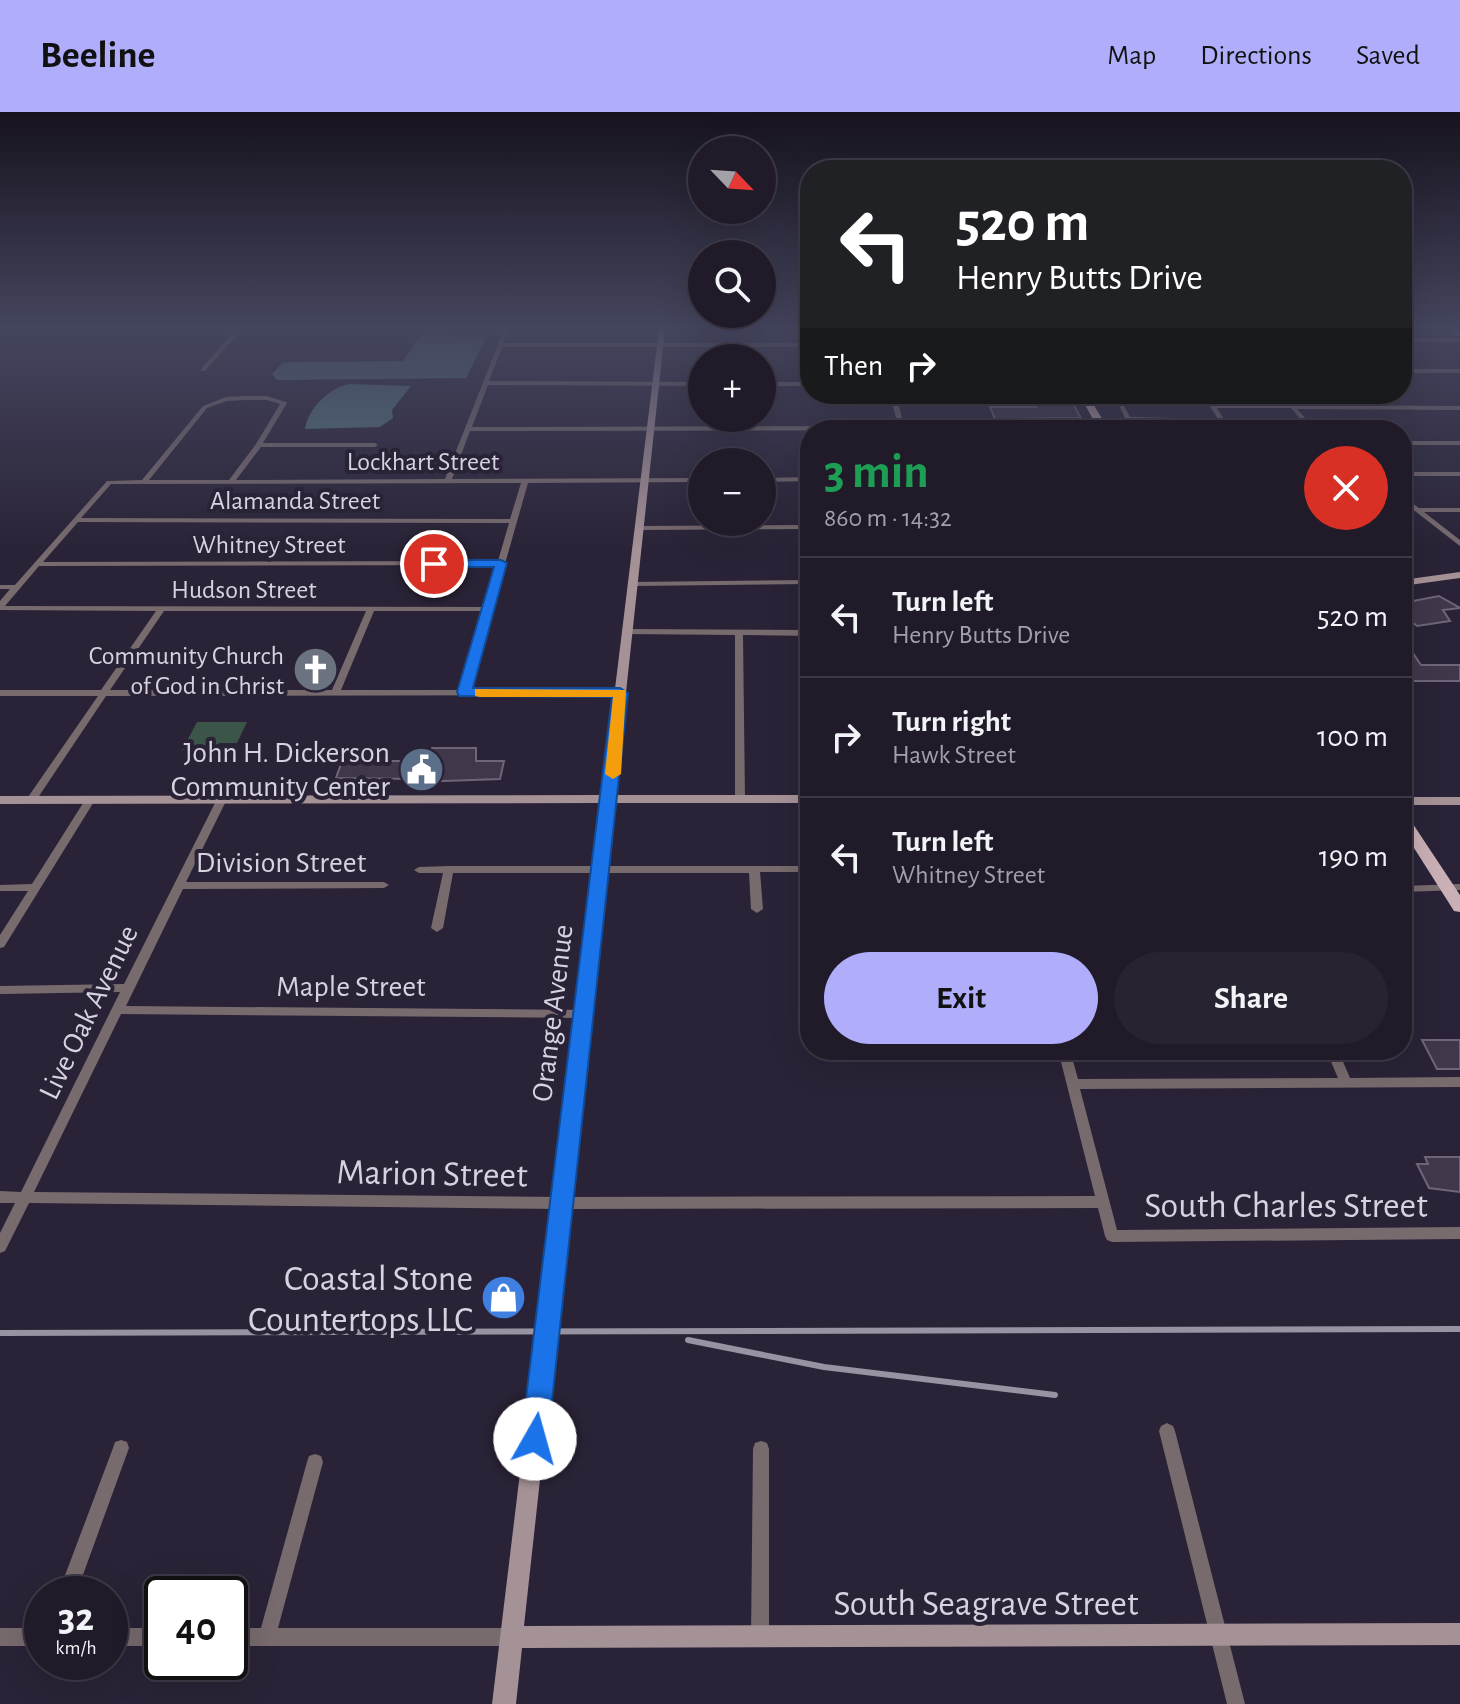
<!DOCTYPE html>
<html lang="en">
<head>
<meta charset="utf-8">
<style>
	body { margin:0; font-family:"Alegreya Sans",sans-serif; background:#282331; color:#f1f3f6; height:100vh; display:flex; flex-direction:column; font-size:30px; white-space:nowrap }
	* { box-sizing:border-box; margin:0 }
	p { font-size:26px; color:#a2a1a8 }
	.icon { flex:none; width:44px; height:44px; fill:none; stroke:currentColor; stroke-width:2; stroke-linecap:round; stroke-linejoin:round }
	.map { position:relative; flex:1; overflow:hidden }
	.panel { position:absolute; left:800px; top:308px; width:612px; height:640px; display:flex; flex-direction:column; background:#201a29; border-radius:32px; box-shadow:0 8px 32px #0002,0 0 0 2px #3d3846 }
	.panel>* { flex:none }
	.hud { position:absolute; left:800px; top:48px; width:612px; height:244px; border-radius:32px; box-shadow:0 8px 32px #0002,0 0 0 2px #3d3846; background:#202124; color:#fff; overflow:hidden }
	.needle { width:52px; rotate:115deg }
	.controls { position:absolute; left:688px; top:24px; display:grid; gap:16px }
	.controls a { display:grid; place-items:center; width:88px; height:88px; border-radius:50%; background:#201a29; box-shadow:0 8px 32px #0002,0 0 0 2px #3d3846; font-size:40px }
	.speed { position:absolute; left:24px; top:1464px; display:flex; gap:16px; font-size:40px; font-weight:700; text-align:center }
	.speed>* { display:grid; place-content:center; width:104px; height:104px; border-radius:50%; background:#201a29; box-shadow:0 8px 32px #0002,0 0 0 2px #3d3846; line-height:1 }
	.speed small { font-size:20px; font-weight:400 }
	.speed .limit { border:4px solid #111; border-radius:12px; background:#fff; color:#111 }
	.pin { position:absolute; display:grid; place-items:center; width:68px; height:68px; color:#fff; margin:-34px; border:4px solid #fff; border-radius:50%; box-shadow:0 2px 8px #0007 }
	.me { position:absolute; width:88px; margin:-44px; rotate:7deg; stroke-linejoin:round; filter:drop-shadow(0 0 6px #0008) }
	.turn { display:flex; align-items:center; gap:28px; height:168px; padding:0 24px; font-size:36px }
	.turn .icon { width:104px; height:104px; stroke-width:2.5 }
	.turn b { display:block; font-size:56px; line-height:68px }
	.then { display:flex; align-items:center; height:76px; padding:0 24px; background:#0003; gap:16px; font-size:30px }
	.round { display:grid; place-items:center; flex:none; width:84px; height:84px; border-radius:42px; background:#282331 }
	.headline { display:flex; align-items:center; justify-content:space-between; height:136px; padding:0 24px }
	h1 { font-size:48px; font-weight:600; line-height:60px; color:#1e9e55 }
	.action { display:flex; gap:16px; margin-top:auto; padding:16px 24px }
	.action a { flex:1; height:92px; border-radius:48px; background:#b0adfa; color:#111; font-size:32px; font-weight:600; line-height:92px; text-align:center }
	.action a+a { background:#282331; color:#f1f3f6 }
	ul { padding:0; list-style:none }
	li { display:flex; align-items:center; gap:24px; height:120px; padding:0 24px; border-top:2px solid #3d3846 }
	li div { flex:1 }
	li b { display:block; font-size:30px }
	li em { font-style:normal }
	header { display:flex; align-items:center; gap:48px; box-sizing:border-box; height:112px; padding:0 40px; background:#b0adfa; color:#111 }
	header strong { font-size:38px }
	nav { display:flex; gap:44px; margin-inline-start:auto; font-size:28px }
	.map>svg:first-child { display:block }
	.green { fill:#3c5549 }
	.water { fill:#54747e }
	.building { fill:#40374b; stroke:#6f657b; stroke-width:2 }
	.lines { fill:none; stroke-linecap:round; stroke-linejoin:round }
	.street { fill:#786b6e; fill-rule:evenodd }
	.secondary { fill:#a59297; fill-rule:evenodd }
	.primary { fill:#c9afb6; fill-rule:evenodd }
	.rail { stroke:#9893a2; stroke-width:6 }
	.route { fill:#1a73e8; stroke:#114b97; stroke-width:2 }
	.slow { fill:#f59e0b }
	.labels { text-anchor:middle; stroke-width:8; stroke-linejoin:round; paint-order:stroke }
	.far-street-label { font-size:26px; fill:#d6d2df; stroke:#2a2337 }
	.far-poi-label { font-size:26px; fill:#d6d2df; stroke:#2a2337; text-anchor:end }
	.poi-label { font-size:30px; fill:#d6d2df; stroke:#2a2337; text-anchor:end }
	.street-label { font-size:30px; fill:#d6d2df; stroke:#2a2337 }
	.near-street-label { font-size:36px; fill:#d6d2df; stroke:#2a2337 }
	.near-poi-label { font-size:36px; fill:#d6d2df; stroke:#2a2337; text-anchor:end }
</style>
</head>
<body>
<header>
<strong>Beeline</strong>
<nav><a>Map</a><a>Directions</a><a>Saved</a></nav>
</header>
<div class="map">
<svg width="1460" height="1592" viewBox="0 0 1460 1592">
	<rect width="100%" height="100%" fill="#2a2337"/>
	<path class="green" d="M197,610H247L237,631H219L215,637L182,638Z"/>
	<path class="water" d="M424,223L486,225L466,266L277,268L272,262L282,251L290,250L403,249L418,226Z
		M349,272L411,274L392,298L393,306L380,315L305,317C309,295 328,277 349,272Z"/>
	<path class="building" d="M1043,290H1072L1081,306L995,307L990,295H1036L1034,292Z
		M1439,484L1460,496L1443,498L1450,509L1417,514L1402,502V491Z
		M1402,525L1421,553H1460V569H1402Z
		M432,636H476V649H504L500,667L416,670L417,667L336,666L342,649H424Z
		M1422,928H1460V957H1437Z
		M1425,1045H1460V1080L1429,1076L1417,1052H1428Z"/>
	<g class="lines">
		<path class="street" d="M236,217H242L205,259H201V257Z
			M504,217H509L503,231H810V235H502L489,269L702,270V274L488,273L472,315L898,314L890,282H896L904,314H1103L1106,316L1103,318L470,319L452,367L702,366V370L528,371L469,578H620L624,581L623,583L106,584L35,690H27L26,688L98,584H0V578H101L156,499L0,498V489L10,477H0V473H15L107,369L142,368L203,294L226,285L245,284H267L286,290L287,291L263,331H375L378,333L375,335H261L236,368L445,367ZM245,288H267L280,292L256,332L229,368H149L207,296L227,289ZM521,371L510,407L81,406L111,372ZM78,410L509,411L498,449L43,450ZM497,453L485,495L5,494L39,454ZM164,499H366L332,578H110ZM374,499H483L460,578H341Z
			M1402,226H1460V230H1402Z
			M1402,257H1460V261H1402Z
			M762,270H810V274H762Z
			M1146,282H1152L1156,289L1150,293L1124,294L1130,305L1218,307L1202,282H1208L1214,292L1287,293L1278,282H1284L1294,293L1460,294V298L1297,297L1316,318H1310L1291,296H1217L1225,309L1222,311L1126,308L1118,291L1149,289Z
			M1402,329H1460V333H1402Z
			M1402,360H1460V364H1402Z
			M810,365V369L762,370V366Z
			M1402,384L1419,396H1460V400H1424L1460,428V434L1402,389Z
			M810,413V417L640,418L636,416L640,414Z
			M810,468V472L633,474L629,472L633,470Z
			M628,517L810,518V524L743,523L745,688L744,690L740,691L735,688V523L625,522L624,520Z
			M222,684L227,687L186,770H384L389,773L384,776L183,777L126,894L584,898L588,899L590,902L588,905L584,906L121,902L34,1080L562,1085L1095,1084L1058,938H1070L1078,967L1338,966L1326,938H1338L1350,966L1460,965V975L1080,977L1117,1118L1460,1115V1127L1112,1130L1107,1128L1105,1124L1098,1096L562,1097L29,1091L5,1139L0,1141V1121L15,1091H0V1079L21,1080L120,880L0,882V874L124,872L217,687Z
			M90,685L95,688L4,835L0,836V823L28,779H0V773L32,772L85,688Z
			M449,754H810V760H760L763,797L757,801L751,797L749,761H453L443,816L437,820L431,816L443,761H419L414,758L419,755Z
			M1460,772V778L1402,780V774Z
			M1167,1311L1173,1314L1175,1319L1245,1592H1227L1159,1319L1161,1314Z
			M121,1328L127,1330L129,1336L76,1482H58L113,1336L115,1330Z
			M761,1329L767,1331L769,1337V1525L766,1531L760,1534L754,1531L751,1525L753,1337L755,1331Z
			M315,1342L321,1344L323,1350L278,1516H512L518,1519L521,1525L518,1531L512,1534H230V1516H261L307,1350L309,1344Z
			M0,1516H42V1534H0Z
			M110,1516H162V1534H110Z"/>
		<path class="secondary" d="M659,217H665L615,683H810V691H614L524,1514L1460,1511V1533L522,1536L516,1592H492L601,691L0,692V684L602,683Z
			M1448,217H1455L1460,221V226Z
			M1460,460V466L1402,474V468Z
			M1402,685H1460V693H1402Z"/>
		<path class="primary" d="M1079,282H1087L1109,318H1099Z
			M1402,702L1407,703L1460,783V800L1454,799L1402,717Z"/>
		<path class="rail" d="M0,1221L1460,1217
			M688,1228L824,1255L1055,1283"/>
	</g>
	<linearGradient id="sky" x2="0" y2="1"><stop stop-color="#17131e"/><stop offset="0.49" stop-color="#44455e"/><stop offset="1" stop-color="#44455e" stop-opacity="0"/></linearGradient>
	<rect width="1460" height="439" fill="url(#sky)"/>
	<path class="route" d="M501,448L507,451L473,576H620L628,581L548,1327L544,1336L535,1340L525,1336L521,1327L612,585L459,584L457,580L494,455H434L428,452L434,448Z"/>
	<path class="slow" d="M475,577L626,578L621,662L613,667L605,662L613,585H480L475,584Z"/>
	<defs>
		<symbol id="church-disc" viewBox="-11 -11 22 22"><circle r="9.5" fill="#6b7280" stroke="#2a2337"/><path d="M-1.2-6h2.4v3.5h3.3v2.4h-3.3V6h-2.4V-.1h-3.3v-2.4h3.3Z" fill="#fff"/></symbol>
		<symbol id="civic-disc" viewBox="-11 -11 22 22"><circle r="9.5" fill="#5c6f8a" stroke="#2a2337"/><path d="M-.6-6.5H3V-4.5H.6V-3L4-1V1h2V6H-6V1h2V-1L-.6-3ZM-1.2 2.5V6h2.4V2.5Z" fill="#fff"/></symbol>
		<symbol id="shop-disc" viewBox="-11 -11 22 22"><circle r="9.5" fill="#3f7fe0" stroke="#2a2337"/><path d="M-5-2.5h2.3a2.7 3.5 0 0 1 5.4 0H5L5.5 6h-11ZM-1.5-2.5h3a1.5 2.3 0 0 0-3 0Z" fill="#fff"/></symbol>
	</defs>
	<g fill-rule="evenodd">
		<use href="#church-disc" x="290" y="532" width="51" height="51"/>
		<use href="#civic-disc" x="396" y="632" width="51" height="51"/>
		<use href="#shop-disc" x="478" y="1160" width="51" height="51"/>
	</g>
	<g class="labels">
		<g class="far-street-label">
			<text x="423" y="358">Lockhart Street</text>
			<text x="295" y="397">Alamanda Street</text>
			<text x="269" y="441">Whitney Street</text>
			<text x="244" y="486">Hudson Street</text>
		</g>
		<g class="far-poi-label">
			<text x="284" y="552">Community Church<tspan x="284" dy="30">of God in Christ</tspan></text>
		</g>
		<g class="poi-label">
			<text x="390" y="650">John H. Dickerson<tspan x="390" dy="34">Community Center</tspan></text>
		</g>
		<g class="street-label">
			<text x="281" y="760">Division Street</text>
			<text x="351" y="884">Maple Street</text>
			<text transform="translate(88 900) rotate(-64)" y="10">Live Oak Avenue</text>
			<text transform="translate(552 901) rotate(-83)" y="10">Orange Avenue</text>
		</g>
		<g class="near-street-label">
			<text transform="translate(432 1060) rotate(1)" y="13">Marion Street</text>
			<text x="1286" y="1105">South Charles Street</text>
			<text x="986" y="1503">South Seagrave Street</text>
		</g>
		<g class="near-poi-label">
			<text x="473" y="1178">Coastal Stone<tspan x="473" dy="41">Countertops LLC</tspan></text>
		</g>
	</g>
</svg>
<div class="controls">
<a><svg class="needle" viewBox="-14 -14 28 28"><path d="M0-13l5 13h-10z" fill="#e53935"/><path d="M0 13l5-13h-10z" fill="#a2a1a8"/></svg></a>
<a><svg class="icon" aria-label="search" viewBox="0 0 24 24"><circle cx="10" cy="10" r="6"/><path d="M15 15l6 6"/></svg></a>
<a>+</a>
<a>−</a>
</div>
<div class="speed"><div>32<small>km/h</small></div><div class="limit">40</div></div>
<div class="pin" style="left:434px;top:452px;background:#d93025"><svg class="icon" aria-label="arrive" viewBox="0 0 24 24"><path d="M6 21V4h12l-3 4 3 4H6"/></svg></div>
<svg class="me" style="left:535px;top:1327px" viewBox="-20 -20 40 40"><circle r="19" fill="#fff"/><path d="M0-13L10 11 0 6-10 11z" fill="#1a73e8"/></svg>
<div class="hud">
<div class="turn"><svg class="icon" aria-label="left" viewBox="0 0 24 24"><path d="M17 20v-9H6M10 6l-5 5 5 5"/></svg><div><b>520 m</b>Henry Butts Drive</div></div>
<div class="then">Then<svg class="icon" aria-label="right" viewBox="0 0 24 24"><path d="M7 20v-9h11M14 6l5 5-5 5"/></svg></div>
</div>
<section class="panel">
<div class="headline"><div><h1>3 min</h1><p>860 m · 14:32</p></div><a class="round" style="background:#d93025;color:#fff"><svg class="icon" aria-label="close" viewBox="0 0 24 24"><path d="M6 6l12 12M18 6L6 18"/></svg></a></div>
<ul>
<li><svg class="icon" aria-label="left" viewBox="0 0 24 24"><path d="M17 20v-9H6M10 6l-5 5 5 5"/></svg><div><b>Turn left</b><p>Henry Butts Drive</p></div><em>520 m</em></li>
<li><svg class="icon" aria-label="right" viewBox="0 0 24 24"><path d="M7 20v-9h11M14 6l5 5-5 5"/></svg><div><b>Turn right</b><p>Hawk Street</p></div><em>100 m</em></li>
<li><svg class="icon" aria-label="left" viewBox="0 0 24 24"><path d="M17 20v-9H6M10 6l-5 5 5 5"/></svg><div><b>Turn left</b><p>Whitney Street</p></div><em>190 m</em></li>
</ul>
<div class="action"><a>Exit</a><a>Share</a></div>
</section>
</div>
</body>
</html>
